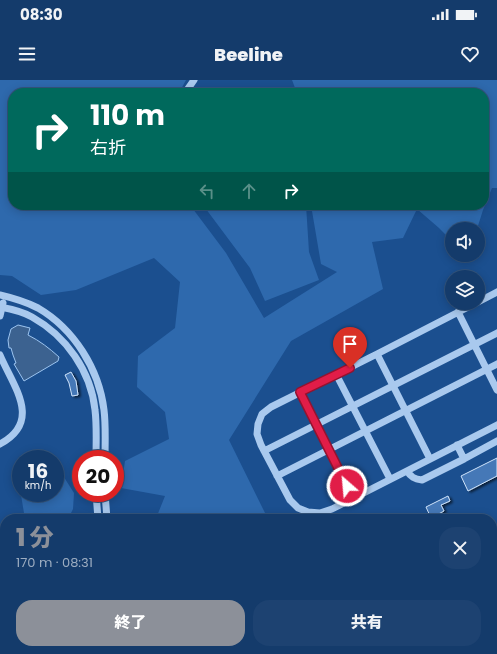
<!DOCTYPE html>
<html lang="ja">
<head>
<meta charset="utf-8">
<style>
	body { margin:0; font-family:Poppins,"Noto Sans JP",sans-serif; background:#1d4271; color:#f1f3f6; height:100vh; display:flex; flex-direction:column; font-size:15px; white-space:nowrap }
	* { box-sizing:border-box; margin:0 }
	p { font-size:13px; color:#9dadc1 }
	.icon { flex:none; width:22px; height:22px; fill:none; stroke:currentColor; stroke-width:2; stroke-linecap:round; stroke-linejoin:round }
	.map { position:relative; flex:1; overflow:hidden }
	.drawer { position:absolute; left:0px; top:434px; width:497px; height:140px; display:flex; flex-direction:column; background:#143b6b; border-radius:16px 16px 0 0; box-shadow:0 2px 10px #0003,0 0 0 1px #33557e }
	.drawer>* { flex:none }
	.top-card { position:absolute; left:8px; top:8px; width:481px; height:122px; border-radius:16px; box-shadow:0 2px 10px #0003,0 0 0 1px #33557e; background:#00695c; color:#fff; overflow:hidden }
	.controls { position:absolute; left:445px; top:142px; display:grid; gap:8px }
	.controls a { display:grid; place-items:center; width:40px; height:40px; border-radius:50%; background:#143b6b; box-shadow:0 2px 10px #0003,0 0 0 1px #33557e; font-size:20px }
	.speed { position:absolute; left:12px; top:370px; display:flex; gap:8px; font-size:20px; font-weight:700; text-align:center }
	.speed>* { display:grid; place-content:center; width:52px; height:52px; border-radius:50%; background:#143b6b; box-shadow:0 2px 10px #0003,0 0 0 1px #33557e; line-height:1 }
	.speed small { font-size:10px; font-weight:400 }
	.speed .limit { border:6px solid #d22; background:#fff; color:#111 }
	.pin { position:absolute; display:grid; place-items:center; width:34px; height:34px; color:#fff; margin:-41px -17px; border-radius:50% 50% 50% 0; rotate:-45deg; box-shadow:0 0 4px #0007 }
	.pin .icon { rotate:45deg }
	.me { position:absolute; width:44px; margin:-22px; rotate:333deg; stroke-linejoin:round; filter:drop-shadow(0 0 3px #0008) }
	.turn { display:flex; align-items:center; gap:14px; height:84px; padding:0 16px; font-size:18px }
	.turn .icon { width:52px; height:52px; stroke-width:2.5 }
	.turn b { display:block; font-size:28px; line-height:34px }
	.lanes { display:flex; align-items:center; height:38px; padding:0 16px; background:#0003; justify-content:center; gap:20px; direction:ltr }
	.lanes .off { opacity:.35 }
	.round { display:grid; place-items:center; flex:none; width:42px; height:42px; border-radius:16px; background:#1d4271 }
	.head { display:flex; align-items:center; justify-content:space-between; height:68px; padding:0 16px }
	h1 { font-size:24px; font-weight:800; line-height:30px; color:#8c9099 }
	.button { display:flex; gap:8px; margin-top:auto; padding:8px 16px }
	.button a { flex:1; height:46px; border-radius:16px; background:#8c9099; color:#fff; font-size:16px; font-weight:800; line-height:46px; text-align:center }
	.button a+a { background:#1d4271; color:#f1f3f6 }
	.status { display:flex; justify-content:space-between; align-items:center; height:28px; padding:0 20px; background:#143b6b; direction:ltr }
	.status svg { height:11px; fill:currentColor }
	header { display:flex; justify-content:space-between; align-items:center; height:52px; padding:0 16px; background:#143b6b; font-size:18px; font-weight:800 }
	.map>svg:first-child { display:block }
	.green { fill:#2e69ad }
	.water { fill:#3c6290; stroke:#9cc4f0 }
	.building { fill:#4478b7; stroke:#cfe3fa; filter:url(#shadow) }
	.lines { fill:none; stroke-linecap:round; stroke-linejoin:round }
	.minor { stroke:#a9c9ee; stroke-width:7 }
	.major { stroke:#f0f6ff; stroke-width:10 }
	.route-casing { stroke:#92132f; stroke-width:10 }
	.route { stroke:#e11d48; stroke-width:7 }
</style>
</head>
<body>
<div class="status"><b>08:30</b><svg viewBox="0 0 49 12"><path d="M0 12V9h3v3zM5 12V6h3v6zM10 12V3h3v9zM15 12V0h3v12zM26 1h20v11H26zM47 4h2v5h-2z"/></svg></div>
<header><svg class="icon" aria-label="menu" viewBox="0 0 24 24"><path d="M4 6h16M4 12h16M4 18h16"/></svg>Beeline<svg class="icon" aria-label="heart" viewBox="0 0 24 24"><path d="M12 20l-8-8c-3-5 5-10 8-4 3-6 11-1 8 4z"/></svg></header>
<div class="map">
<svg width="497" height="574" viewBox="0 0 497 574">
	<defs>
		<filter id="shadow"><feDropShadow dx="2.5" dy="1.5" stdDeviation="1" flood-color="#0009"/></filter>
	</defs>
	<rect width="100%" height="100%" fill="#1b4f8f"/>
	<path class="green" d="M0,0H186L179,13H13V125H190L226,173L264,238L337,192L321,184L312,131V125H484V13H297L292,0H497V108H492L483,130L477,149H452V161L439,148L417,129L403,158L372,162L383,209L291,261L229,360L267,437L272,439H151L157,436L165,416L121,408L125,381L169,359L165,332L137,307L138,276L175,248L180,202L154,178L76,210L41,215L12,196L0,195Z
		M203,125H306L309,172L319,200L265,221L250,188Z
		M36,372L52,379H31Z
		M55,383L74,413L73,429L68,439H25L18,397L21,393V413H55Z
		M492,541L497,543V574H398L384,569H492Z
		M25,569H130L124,574H24Z"/>
	<path class="water" d="M18,245L30,248L28,255C40,261 49,268 59,277L58,281L24,301L14,284L16,283L13,275L11,268H9L8,260L11,249Z"/>
	<path class="building" d="M71,292L76,301L78,315L72,316L69,303L65,295Z
		M497,378V396L468,411L461,396Z
		M448,416L450,421L441,425L444,431L431,438L426,427Z
		M253,569H265L258,574H246Z
		M308,569H334L343,572V574H320L307,570Z"/>
	<g class="lines">
		<path class="minor" d="M185,13L194,0
			M0,215C13,218 26,222 38,228C74,249 99,289 104,330C106,346 105,363 105,379
			M478,222L497,212
			M476,223L377,274L271,327L262,334L258,344L257,354L261,365L290,420L298,428L308,432L320,433L332,429L497,345
			M0,227C11,229 23,232 32,237C66,256 91,291 95,330C97,346 96,363 96,379
			M458,232L497,310
			M0,236L3,223
			M377,274L430,379
			M0,275C13,306 43,341 0,364
			M336,294L390,399
			M300,312L354,418
			M457,365L464,379L497,361
			M264,371L497,253
			M407,391C411,397 414,399 422,400L464,379
			M277,396L497,284
			M96,413L98,439
			M105,413L107,439
			M175,569L178,574
			M186,569L190,574
			M359,569L372,574
			M231,574L238,569
			M273,574C281,568 288,571 297,574
			M348,574L349,569"/>
		<path class="major" d="M0,510L5,529
			M0,549L5,569
			M16,569L17,574"/>
	</g>
	<g class="lines">
		<defs>
			<path id="route" d="M347,406L300,312L350,288"/>
		</defs>
		<use href="#route" class="route-casing"/>
		<use href="#route" class="route"/>
	</g>
</svg>
<div class="controls">
<a><svg class="icon" aria-label="sound" viewBox="0 0 24 24"><path d="M4 9h4l5-4v14l-5-4H4zM17 9q2 3 0 6"/></svg></a>
<a><svg class="icon" aria-label="layers" viewBox="0 0 24 24"><path d="M12 4l9 5-9 5-9-5zM3 14l9 5 9-5"/></svg></a>
</div>
<div class="speed"><div>16<small>km/h</small></div><div class="limit">20</div></div>
<div class="pin" style="left:350px;top:288px;background:#d93025"><svg class="icon" aria-label="arrive" viewBox="0 0 24 24"><path d="M6 21V4h12l-3 4 3 4H6"/></svg></div>
<svg class="me" style="left:347px;top:406px" viewBox="-20 -20 40 40"><circle r="17" fill="#e11d48" stroke="#fff" stroke-width="3"/><path d="M0-11L8 9 0 5-8 9z" fill="#fff"/></svg>
<div class="top-card">
<div class="turn"><svg class="icon" aria-label="right" viewBox="0 0 24 24"><path d="M7 20v-9h11M14 6l5 5-5 5"/></svg><div><b>110 m</b>右折</div></div>
<div class="lanes"><svg class="icon off" aria-label="left" viewBox="0 0 24 24"><path d="M17 20v-9H6M10 6l-5 5 5 5"/></svg><svg class="icon off" aria-label="ahead" viewBox="0 0 24 24"><path d="M12 20V5M6 11l6-6 6 6"/></svg><svg class="icon" aria-label="right" viewBox="0 0 24 24"><path d="M7 20v-9h11M14 6l5 5-5 5"/></svg></div>
</div>
<section class="drawer">
<div class="head"><div><h1>1 分</h1><p>170 m · 08:31</p></div><a class="round"><svg class="icon" aria-label="close" viewBox="0 0 24 24"><path d="M6 6l12 12M18 6L6 18"/></svg></a></div>
<div class="button"><a>終了</a><a>共有</a></div>
</section>
</div>
</body>
</html>
